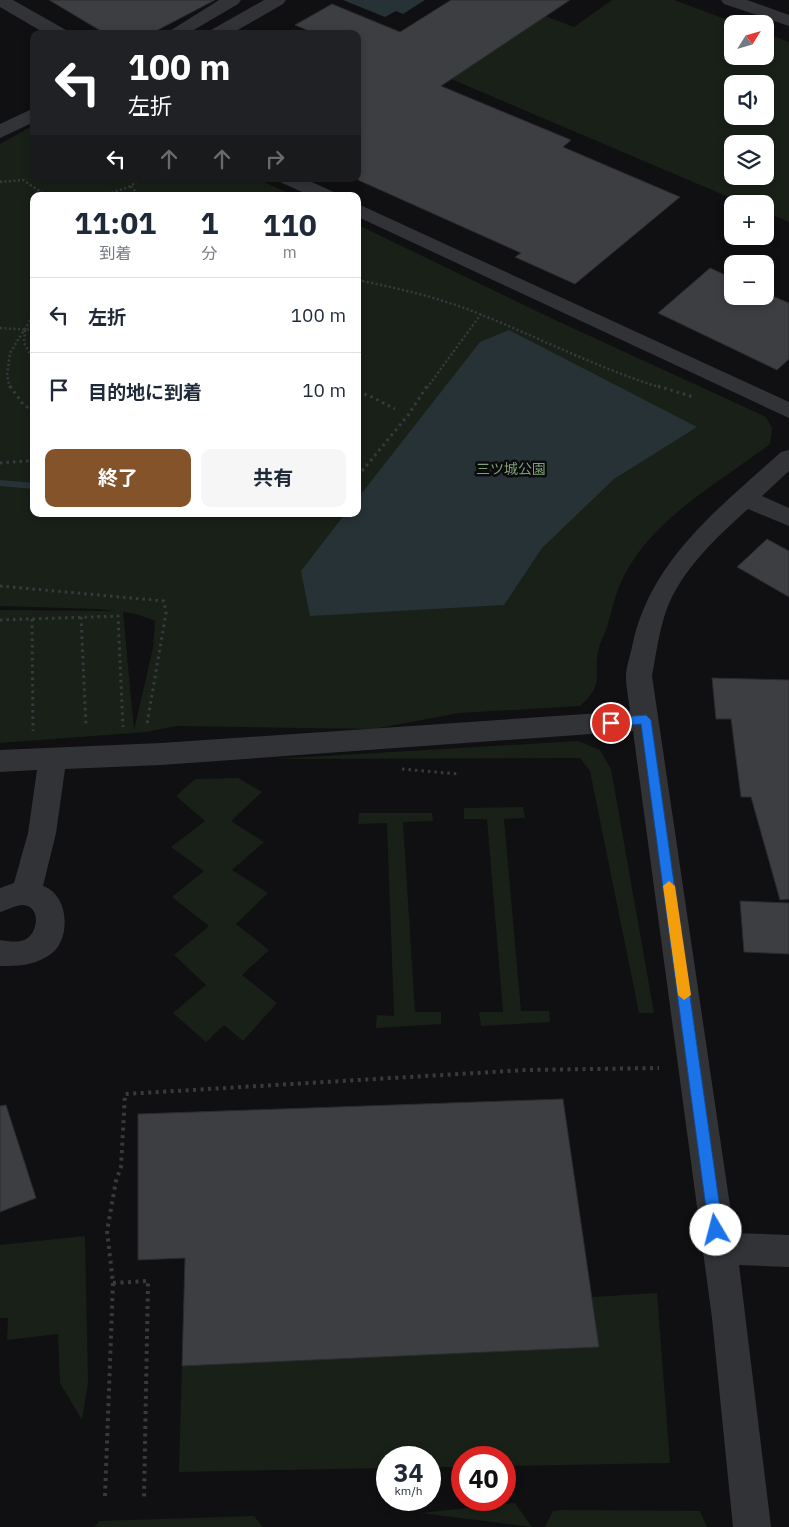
<!DOCTYPE html>
<html lang="ja">
<head>
<meta charset="utf-8">
<style>
	body { margin:0; font-family:"IBM Plex Sans","Noto Sans JP",sans-serif; background:#f6f6f7; color:#1f2937; height:100vh; display:flex; flex-direction:column; font-size:19px; white-space:nowrap }
	* { box-sizing:border-box; margin:0 }
	p { font-size:16px; color:#747a83 }
	.icon { flex:none; width:28px; height:28px; fill:none; stroke:currentColor; stroke-width:2; stroke-linecap:round; stroke-linejoin:round }
	.map { position:relative; flex:1; overflow:hidden }
	.details { position:absolute; left:30px; top:192px; width:331px; height:325px; display:flex; flex-direction:column; background:#fff; border-radius:10px; box-shadow:0 2px 8px #0003 }
	.details>* { flex:none }
	.top-card { position:absolute; left:30px; top:30px; width:331px; height:152px; border-radius:10px; box-shadow:0 2px 8px #0003; background:#202124; color:#fff; overflow:hidden }
	.needle { width:32px; rotate:53deg }
	.buttons { position:absolute; left:724px; top:15px; display:grid; gap:10px }
	.buttons a { display:grid; place-items:center; width:50px; height:50px; border-radius:10px; background:#fff; box-shadow:0 2px 8px #0003; font-size:25px }
	.speed { position:absolute; left:376px; top:1446px; display:flex; gap:10px; font-size:25px; font-weight:700; text-align:center }
	.speed>* { display:grid; place-content:center; width:65px; height:65px; border-radius:50%; background:#fff; box-shadow:0 2px 8px #0003; line-height:1 }
	.speed small { font-size:12px; font-weight:400 }
	.speed .limit { border:8px solid #d22; background:#fff; color:#111 }
	.pin { position:absolute; display:grid; place-items:center; width:42px; height:42px; color:#fff; margin:-21px; border:2px solid #fff; border-radius:50%; box-shadow:0 1px 5px #0007 }
	.me { position:absolute; width:55px; margin:-28px; rotate:352deg; stroke-linejoin:round; filter:drop-shadow(0 0 4px #0008) }
	.turn { display:flex; align-items:center; gap:18px; height:105px; padding:0 15px; font-size:22px }
	.turn .icon { width:65px; height:65px; stroke-width:2.5 }
	.turn b { display:block; font-size:35px; line-height:42px }
	.lanes { display:flex; align-items:center; height:48px; padding:0 15px; background:#0003; justify-content:center; gap:25px; direction:ltr }
	.lanes .off { opacity:.35 }
	.eta { display:flex; justify-content:space-evenly; align-items:center; height:85px; text-align:center }
	.eta b { font-size:30px; font-weight:700; line-height:35px }
	.action { display:flex; gap:10px; margin-top:auto; padding:10px 15px }
	.action a { flex:1; height:58px; border-radius:10px; background:#84532a; color:#fff; font-size:20px; font-weight:700; line-height:58px; text-align:center }
	.action a+a { background:#f6f6f7; color:#1f2937 }
	ul { padding:0; list-style:none }
	li { display:flex; align-items:center; gap:15px; height:75px; padding:0 15px; border-top:1px solid #e0e1e3 }
	li div { flex:1 }
	li b { display:block; font-size:19px }
	li em { font-style:normal }
	.map>svg:first-child { display:block }
	.green { fill:#182018; fill-rule:evenodd }
	.water { fill:#263236 }
	.lines { fill:none; stroke-linecap:round; stroke-linejoin:round }
	.stream { fill:#263236; fill-rule:evenodd }
	.building { fill:#3c3e42; stroke:#2a2b2e }
	.path-far2 { stroke:#373a3e; stroke-width:2.5; stroke-dasharray:2 2.5; stroke-linecap:butt }
	.path-far1 { stroke:#373a3e; stroke-width:3; stroke-dasharray:2.5 4; stroke-linecap:butt }
	.path { stroke:#373a3e; stroke-width:4; stroke-dasharray:3 4.5; stroke-linecap:butt }
	.minor { fill:#313337; fill-rule:evenodd }
	.route { fill:#1a73e8; stroke:#114b97 }
	.slow { fill:#f59e0b }
	.labels { text-anchor:middle; stroke-width:5; stroke-linejoin:round; paint-order:stroke }
	.park-label { font-size:14px; fill:#7ba175; stroke:#0b0b0d }
</style>
</head>
<body>
<div class="map">
<svg width="789" height="1527" viewBox="0 0 789 1527">
	<rect width="100%" height="100%" fill="#101012"/>
	<path class="green" d="M612,0H674L739,24H732V56H765V33L789,42V222L765,212V204H745L451,79L545,16L574,27ZM732,84H765V116H732ZM732,144H765V176H732Z
		M34,125V179H257L295,196H34V514H358V225L553,319L766,417L772,428L770,444C720,482 653,518 624,576C615,593 612,612 606,630C604,636 600,642 599,648C592,675 606,684 580,706L459,713L373,729L176,726L146,732L0,743V610L116,611L98,609L0,606V144ZM123,612L136,614L155,621L153,648L134,730Z
		M578,741L600,750L611,769L654,1013H639L590,771L580,758L274,759Z
		M238,778L262,792L231,821L264,842L232,870L268,893L236,924L269,950L242,975L277,1003L243,1041L224,1025L206,1042L173,1013L206,985L174,955L209,926L172,897L204,871L171,847L205,821L176,796L195,779Z
		M523,807L525,818L504,819L521,1011H549L550,1022L481,1026L479,1012H503L487,819H464V808Z
		M359,813H432L433,821L403,822L415,1012H441V1024L376,1028L377,1015L394,1016L387,823L358,824Z
		M85,1236L88,1383L82,1420L60,1383L58,1334L7,1340L8,1318H0V1245Z
		M657,1293L670,1463L505,1466V1458H462V1467H430V1458H388L387,1468L179,1472L182,1366L599,1347L592,1297Z
		M515,1503L532,1527L421,1513Z
		M563,1510L700,1511L707,1527H545L553,1511Z
		M254,1516L263,1527H95L99,1521Z"/>
	<path class="water" d="M343,0H425L403,14L396,11L385,17Z
		M509,330L697,427L614,479L542,548L504,605L310,616L301,571L345,514H358V498L480,342Z"/>
	<g class="lines">
		<path class="stream" d="M0,480L34,483V489L0,486Z"/>
	</g>
	<path class="building" d="M49,0H215L150,34H106Z
		M451,0H570L441,86L571,140L563,147L680,197L575,284L515,257L521,253L358,180V34H316L295,25L332,4L400,32Z
		M710,268L732,278V296H765V293L789,303V359L777,370L658,313Z
		M767,539L789,551V597L737,567Z
		M712,678L789,680V899L780,900L751,797H741L731,719H716Z
		M740,901L789,903V954L744,952Z
		M563,1099L599,1347L182,1366L185,1258L138,1260V1114Z
		M6,1105L36,1198L0,1212V1106Z"/>
	<g class="lines">
		<path class="path-far2" d="M0,182L23,180L47,196
			M131,186L139,196
			M103,196L131,186L139,179
			M358,280C400,289 442,298 482,315C542,339 600,369 662,388
			M0,328L34,330
			M25,330L24,343L34,361
			M10,388L7,375L10,353L34,314
			M427,388L481,314"/>
		<path class="path-far1" d="M10,386L23,404L34,412
			M658,386L693,397
			M358,393L368,395L395,409
			M0,463L27,461L34,458
			M358,476L409,414L427,386
			M0,586L164,601L166,613L147,724
			M81,617L86,726
			M32,619L33,731
			M0,620L118,616L123,727
			M402,769L458,774"/>
		<path class="path" d="M113,1283L148,1281L144,1498
			M105,1496L113,1283L107,1231L116,1181L121,1167L125,1094L526,1070L659,1068"/>
		<path class="minor" d="M0,0H13L66,30L69,34H46L0,7Z
			M219,0H241L238,4L187,34H165Z
			M264,0H286L283,4L231,34H208L211,30Z
			M721,0H747L789,15V26L724,4Z
			M34,108V122L0,138V124Z
			M279,179H305L334,192L337,196H311L282,183Z
			M358,204L789,402V418L358,217Z
			M789,450V471L762,496L789,508V526L748,509C717,537 681,570 666,611C659,632 656,654 652,676L734,1233L789,1235V1267L739,1265L771,1527H733L712,1318L633,731L161,765L65,769L56,833L43,886C70,895 72,942 48,956C32,966 18,966 0,966V940C7,941 17,943 24,940C38,935 42,906 23,905C16,905 7,910 0,912V888L14,883L28,833L37,770L0,772V750L161,743L630,711C629,700 626,688 626,677C626,667 630,657 632,647C649,561 719,508 781,452Z"/>
	</g>
	<path class="route" d="M646,715L651,720L723,1230L721,1235L716,1237L711,1235L709,1230L641,724L611,727L606,723L611,718Z"/>
	<path class="slow" d="M669,881L675,886L691,995L684,1000L678,995L663,886Z"/>
	<g class="labels">
		<g class="park-label">
			<text x="511" y="474">三ツ城公園</text>
		</g>
	</g>
</svg>
<div class="buttons">
<a><svg class="needle" viewBox="-14 -14 28 28"><path d="M0-13l5 13h-10z" fill="#e53935"/><path d="M0 13l5-13h-10z" fill="#747a83"/></svg></a>
<a><svg class="icon" aria-label="sound" viewBox="0 0 24 24"><path d="M4 9h4l5-4v14l-5-4H4zM17 9q2 3 0 6"/></svg></a>
<a><svg class="icon" aria-label="layers" viewBox="0 0 24 24"><path d="M12 4l9 5-9 5-9-5zM3 14l9 5 9-5"/></svg></a>
<a>+</a>
<a>−</a>
</div>
<div class="speed"><div>34<small>km/h</small></div><div class="limit">40</div></div>
<div class="pin" style="left:611px;top:723px;background:#d93025"><svg class="icon" aria-label="arrive" viewBox="0 0 24 24"><path d="M6 21V4h12l-3 4 3 4H6"/></svg></div>
<svg class="me" style="left:716px;top:1230px" viewBox="-20 -20 40 40"><circle r="19" fill="#fff"/><path d="M0-13L10 11 0 6-10 11z" fill="#1a73e8"/></svg>
<div class="top-card">
<div class="turn"><svg class="icon" aria-label="left" viewBox="0 0 24 24"><path d="M17 20v-9H6M10 6l-5 5 5 5"/></svg><div><b>100 m</b>左折</div></div>
<div class="lanes"><svg class="icon" aria-label="left" viewBox="0 0 24 24"><path d="M17 20v-9H6M10 6l-5 5 5 5"/></svg><svg class="icon off" aria-label="ahead" viewBox="0 0 24 24"><path d="M12 20V5M6 11l6-6 6 6"/></svg><svg class="icon off" aria-label="ahead" viewBox="0 0 24 24"><path d="M12 20V5M6 11l6-6 6 6"/></svg><svg class="icon off" aria-label="right" viewBox="0 0 24 24"><path d="M7 20v-9h11M14 6l5 5-5 5"/></svg></div>
</div>
<section class="details">
<div class="eta">
<div><b>11:01</b><p>到着</p></div>
<div><b>1</b><p>分</p></div>
<div><b>110</b><p>m</p></div>
</div>
<ul>
<li><svg class="icon" aria-label="left" viewBox="0 0 24 24"><path d="M17 20v-9H6M10 6l-5 5 5 5"/></svg><div><b>左折</b></div><em>100 m</em></li>
<li><svg class="icon" aria-label="arrive" viewBox="0 0 24 24"><path d="M6 21V4h12l-3 4 3 4H6"/></svg><div><b>目的地に到着</b></div><em>10 m</em></li>
</ul>
<div class="action"><a>終了</a><a>共有</a></div>
</section>
</div>
</body>
</html>
